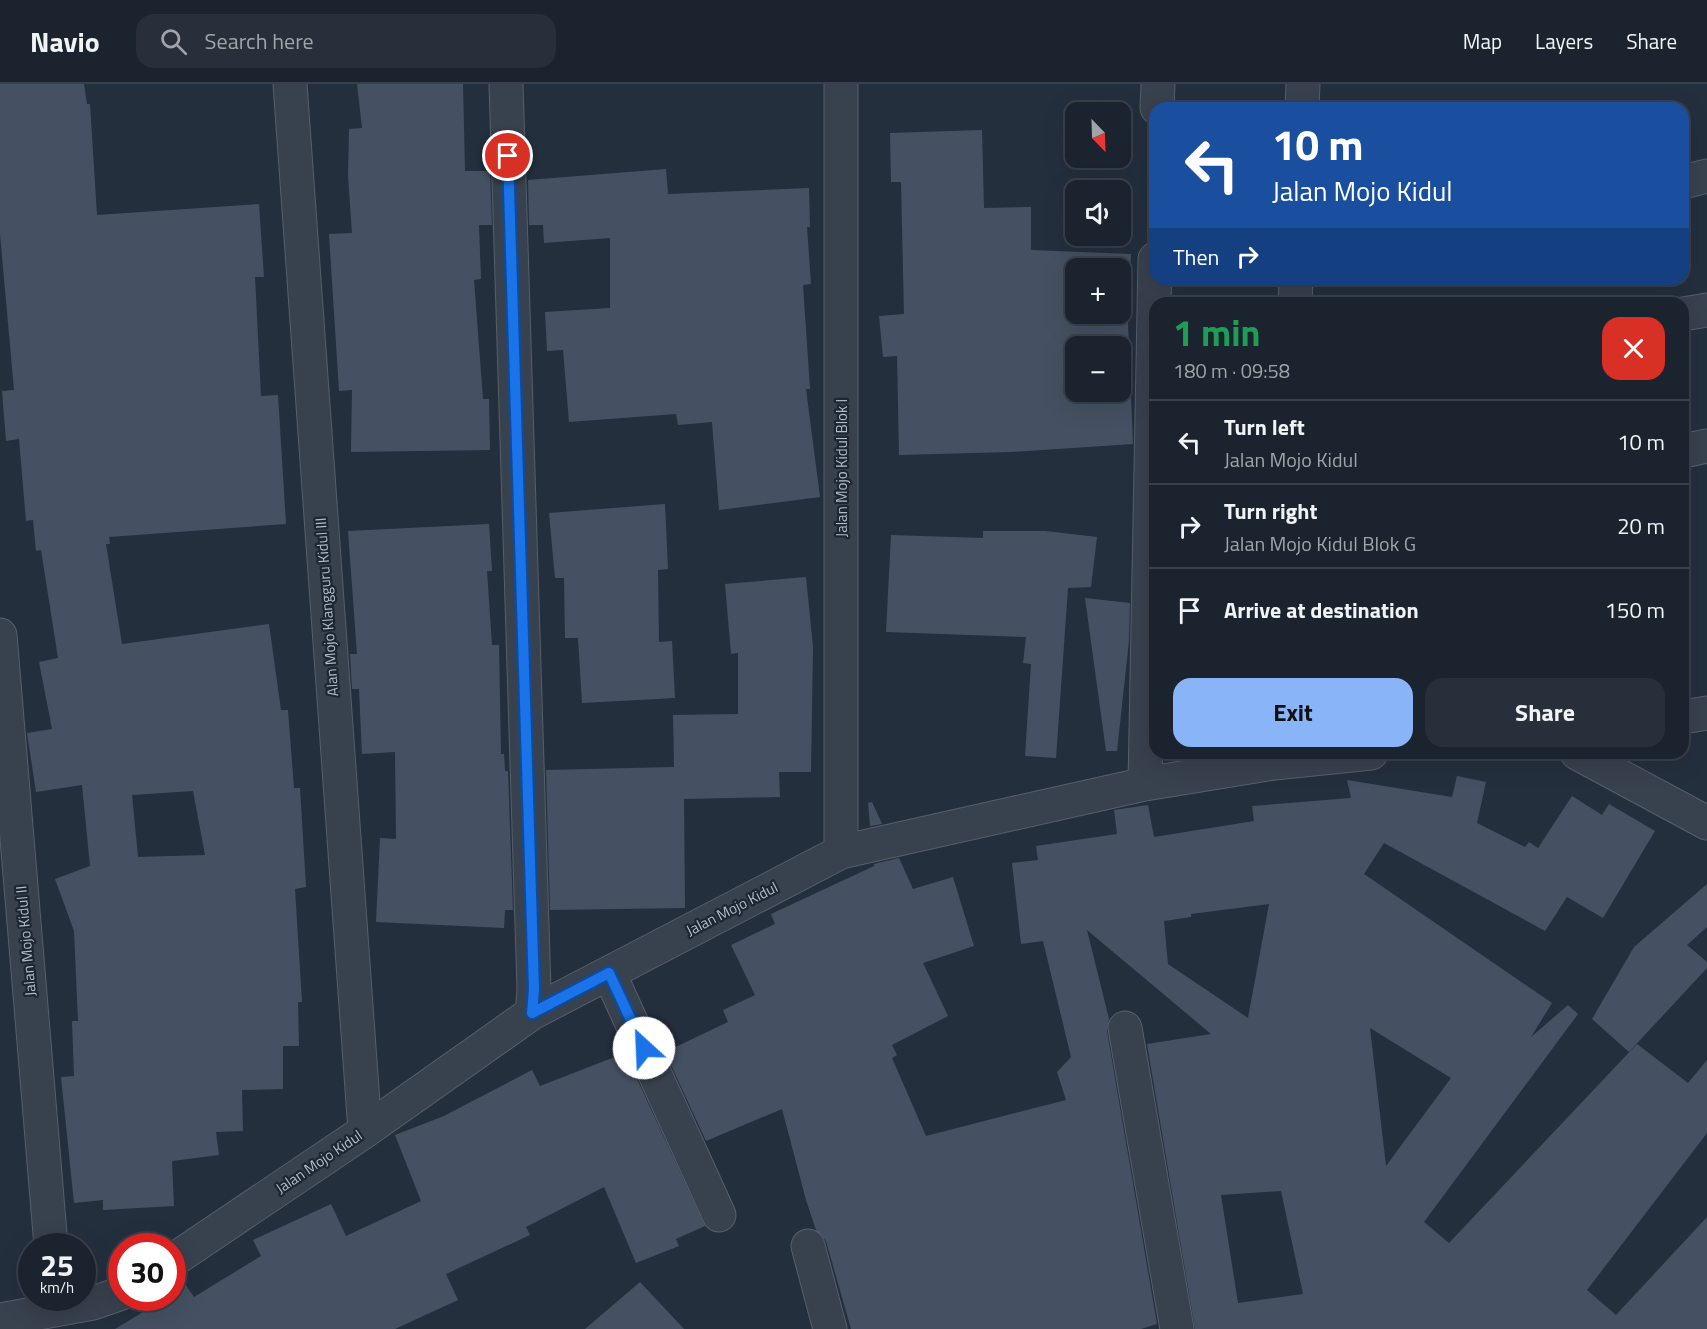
<!DOCTYPE html>
<html lang="en">
<head>
<meta charset="utf-8">
<style>
	body { margin:0; font-family:"Titillium Web",sans-serif; background:#282f3a; color:#f1f3f6; height:100vh; display:flex; flex-direction:column; font-size:22px; white-space:nowrap }
	* { box-sizing:border-box; margin:0 }
	p { font-size:20px; color:#a0a4aa }
	.icon { flex:none; width:33px; height:33px; fill:none; stroke:currentColor; stroke-width:2; stroke-linecap:round; stroke-linejoin:round }
	.map { position:relative; flex:1; overflow:hidden }
	.sheet { position:absolute; left:1149px; top:213px; width:540px; height:462px; display:flex; flex-direction:column; background:#1b232e; border-radius:18px; box-shadow:0 6px 24px #0002,0 0 0 2px #39404a }
	.sheet>* { flex:none }
	.guide { position:absolute; left:1149px; top:18px; width:540px; height:183px; border-radius:18px; box-shadow:0 6px 24px #0002,0 0 0 2px #39404a; background:#1a4fa0; color:#fff; overflow:hidden }
	.needle { width:39px; rotate:157deg }
	.controls { position:absolute; left:1065px; top:18px; display:grid; gap:12px }
	.controls a { display:grid; place-items:center; width:66px; height:66px; border-radius:12px; background:#1b232e; box-shadow:0 6px 24px #0002,0 0 0 2px #39404a; font-size:30px }
	.speed { position:absolute; left:18px; top:1149px; display:flex; gap:12px; font-size:30px; font-weight:700; text-align:center }
	.speed>* { display:grid; place-content:center; width:78px; height:78px; border-radius:50%; background:#1b232e; box-shadow:0 6px 24px #0002,0 0 0 2px #39404a; line-height:1 }
	.speed small { font-size:15px; font-weight:400 }
	.speed .limit { border:9px solid #d22; background:#fff; color:#111 }
	.pin { position:absolute; display:grid; place-items:center; width:51px; height:51px; color:#fff; margin:-26px; border:3px solid #fff; border-radius:50%; box-shadow:0 2px 6px #0007 }
	.me { position:absolute; width:66px; margin:-33px; rotate:335deg; stroke-linejoin:round; filter:drop-shadow(0 0 4px #0008) }
	.turn { display:flex; align-items:center; gap:21px; height:126px; padding:0 24px; font-size:27px }
	.turn .icon { width:78px; height:78px; stroke-width:2.5 }
	.turn b { display:block; font-size:42px; line-height:51px }
	.then { display:flex; align-items:center; height:57px; padding:0 24px; background:#0003; gap:12px; font-size:22px }
	.round { display:grid; place-items:center; flex:none; width:63px; height:63px; border-radius:18px; background:#282f3a }
	.headline { display:flex; align-items:center; justify-content:space-between; height:102px; padding:0 24px }
	h1 { font-size:36px; font-weight:700; line-height:45px; color:#1e9e55 }
	.button { display:flex; gap:12px; margin-top:auto; padding:12px 24px }
	.button a { flex:1; height:69px; border-radius:18px; background:#8ab4f8; color:#111; font-size:24px; font-weight:700; line-height:69px; text-align:center }
	.button a+a { background:#282f3a; color:#f1f3f6 }
	ul { padding:0; list-style:none }
	li { display:flex; align-items:center; gap:18px; height:84px; padding:0 24px; border-top:2px solid #39404a }
	li div { flex:1 }
	li b { display:block; font-size:22px }
	li em { font-style:normal }
	header { display:flex; align-items:center; gap:36px; box-sizing:border-box; height:84px; padding:0 30px; background:#1b232e; border-bottom:2px solid #39404a }
	header strong { font-size:28px }
	nav { display:flex; gap:33px; margin-inline-start:auto; font-size:21px }
	.search { width:420px; height:54px; background:#282f3a; display:flex; align-items:center; gap:15px; box-sizing:border-box; padding:0 21px; border-radius:18px; color:#a0a4aa; font-size:22px }
	.map>svg:first-child { display:block }
	.building { fill:#455162; fill-rule:evenodd }
	.lines { fill:none; stroke-linecap:round; stroke-linejoin:round }
	.minor-casing { stroke:#565f6c; stroke-width:35 }
	.minor { stroke:#38414e; stroke-width:33 }
	.route-casing { stroke:#114b97; stroke-width:15 }
	.route { stroke:#1a73e8; stroke-width:10 }
	.labels { text-anchor:middle; stroke-width:4.5; stroke-linejoin:round; paint-order:stroke }
	.street-label { font-size:15px; fill:#b4bcc9; stroke:#1d2633 }
</style>
</head>
<body>
<header>
<strong>Navio</strong>
<div class="search"><svg class="icon" aria-label="search" viewBox="0 0 24 24"><circle cx="10" cy="10" r="6"/><path d="M15 15l6 6"/></svg>Search here</div>
<nav><a>Map</a><a>Layers</a><a>Share</a></nav>
</header>
<div class="map">
<svg width="1707" height="1245" viewBox="0 0 1707 1245">
	<rect width="100%" height="100%" fill="#242f3e"/>
	<path class="building" d="M0,0H84L87,20H90L97,131L259,120L264,193H255L261,312L278,311L286,440L109,453L110,460H106L122,560L269,540L281,626H288L294,704H300L306,803L295,805L302,918H298L299,962H283V1005L242,1006L243,1047L216,1048L219,1071L172,1077L174,1122L103,1126V1116L74,1119L61,993L74,992L72,937H78L74,847L55,795L90,782L82,701L36,708L27,649L52,645L39,578L58,574L41,466L36,467L33,436L26,437L19,355L6,357L2,307L14,306L0,150ZM193,707L205,771L138,773L132,711Z
		M357,0H463L465,87H490L492,141H479L481,195L474,196L483,315H489L490,366L351,368L352,306L339,307L329,150L352,149L348,92L349,45L362,44Z
		M982,46L984,124L1031,123V166L1131,170L1128,239L1133,360L1011,368L899,371L897,272L883,273L879,232L904,230L901,98H891L890,49ZM1076,184H1120V230H1076ZM1076,262H1120V308H1076Z
		M666,85L668,110L809,104L810,143H807L811,200L803,201L810,305H806L820,413L719,426L712,338L678,341L676,330L569,338L563,266L547,267L545,228L610,224V154L544,159L543,141H529L528,96Z
		M665,420L668,485L658,486L659,558L672,557L675,614L582,619L578,554H565L564,494H555L549,429Z
		M489,440L492,487H487L492,561H499L501,670H504L505,687H508L513,826H505L504,844L376,838L380,754L396,755L395,668L362,670L359,605H352L350,570H357L348,447Z
		M983,447H1045L1097,453L1091,503L1068,504L1056,674L1025,672L1031,580L1023,579L1026,553L886,548L891,451L983,454Z
		M806,493L813,563L811,688H779L780,713L684,715L685,824L550,826L546,686L674,683L673,631L738,630V569L731,570L725,500Z
		M1085,514L1130,519L1129,557L1117,667H1106Z
		M1457,692L1486,698L1477,739L1525,763L1529,758L1538,764L1572,712L1602,731L1609,720L1655,747L1603,834L1567,813L1545,847L1384,759L1364,790L1552,919L1531,953L1568,921L1578,930L1424,1138L1449,1159L1637,960L1688,999L1707,976V1049L1587,1206L1616,1231L1707,1133V1245H1195L1147,960L1211,950L1087,846L1109,935L1107,947L1157,1240L1141,1245H851L826,1157L816,1146L806,1116L782,1025L706,1057L665,968L728,938L723,926L755,911L731,861L775,840L771,830L874,782V780L899,774L913,805L953,793L974,862L923,879L948,932L892,961L897,971L892,974L926,1052L1066,1016L1057,988L1071,973L1043,857L1021,860L1012,779L1038,776L1036,762L1117,750L1114,726L1148,721L1154,753L1254,737L1252,722L1351,714L1347,696L1452,713ZM1269,820L1248,934L1168,880L1164,837L1191,833V830ZM1370,944L1451,994L1386,1082ZM1281,1107L1303,1210L1238,1219L1221,1111Z
		M872,718L882,740L870,742L868,719Z
		M1707,800V843L1687,861L1707,878V884L1629,968L1592,935L1634,863Z
		M625,969L705,1142L676,1155L679,1162L636,1179L604,1103L526,1143L530,1151L446,1190L458,1216L395,1245H115L166,1214H172V1209L185,1200L194,1213L261,1172L253,1156L331,1120L346,1152L421,1117L395,1051L444,1032L532,986L540,1002Z
		M640,1198L684,1245H585Z"/>
	<g class="lines">
		<defs>
			<path id="minor" d="M290,0L365,1047
				M506,0L534,906L532,929
				M841,0V768
				M1157,24L1158,0
				M1302,24L1303,0
				M1683,98L1707,92
				M1295,219L1296,195
				M1683,230L1707,226
				M1683,367L1707,362
				M0,551L51,1162
				M1683,633L1707,629
				M1577,669L1707,739
				M1145,700L1155,175
				M609,889L719,1131
				M1125,944L1177,1245
				M808,1162L830,1245
				M172,1177L365,1047L532,929L841,768L1145,700L1274,679L1371,669
				M0,1236L93,1219L122,1209"/>
		</defs>
		<use href="#minor" class="minor-casing"/>
		<use href="#minor" class="minor"/>
	</g>
	<g class="lines">
		<defs>
			<path id="route" d="M508,72L534,906L532,929L609,889L644,964"/>
		</defs>
		<use href="#route" class="route-casing"/>
		<use href="#route" class="route"/>
	</g>
	<g class="labels">
		<g class="street-label">
			<text transform="translate(842 384) rotate(-90)" y="5">Jalan Mojo Kidul Blok I</text>
			<text transform="translate(327 523) rotate(-94)" y="5">Alan Mojo Klangguru Kidul III</text>
			<text transform="translate(732 825) rotate(-27)" y="5">Jalan Mojo Kidul</text>
			<text transform="translate(26 857) rotate(-95)" y="5">Jalan Mojo Kidul II</text>
			<text transform="translate(319 1078) rotate(-34)" y="5">Jalan Mojo Kidul</text>
		</g>
	</g>
</svg>
<div class="controls">
<a><svg class="needle" viewBox="-14 -14 28 28"><path d="M0-13l5 13h-10z" fill="#e53935"/><path d="M0 13l5-13h-10z" fill="#a0a4aa"/></svg></a>
<a><svg class="icon" aria-label="sound" viewBox="0 0 24 24"><path d="M4 9h4l5-4v14l-5-4H4zM17 9q2 3 0 6"/></svg></a>
<a>+</a>
<a>−</a>
</div>
<div class="speed"><div>25<small>km/h</small></div><div class="limit">30</div></div>
<div class="pin" style="left:508px;top:72px;background:#d93025"><svg class="icon" aria-label="arrive" viewBox="0 0 24 24"><path d="M6 21V4h12l-3 4 3 4H6"/></svg></div>
<svg class="me" style="left:644px;top:964px" viewBox="-20 -20 40 40"><circle r="19" fill="#fff"/><path d="M0-13L10 11 0 6-10 11z" fill="#1a73e8"/></svg>
<div class="guide">
<div class="turn"><svg class="icon" aria-label="left" viewBox="0 0 24 24"><path d="M17 20v-9H6M10 6l-5 5 5 5"/></svg><div><b>10 m</b>Jalan Mojo Kidul</div></div>
<div class="then">Then<svg class="icon" aria-label="right" viewBox="0 0 24 24"><path d="M7 20v-9h11M14 6l5 5-5 5"/></svg></div>
</div>
<section class="sheet">
<div class="headline"><div><h1>1 min</h1><p>180 m · 09:58</p></div><a class="round" style="background:#d93025;color:#fff"><svg class="icon" aria-label="close" viewBox="0 0 24 24"><path d="M6 6l12 12M18 6L6 18"/></svg></a></div>
<ul>
<li><svg class="icon" aria-label="left" viewBox="0 0 24 24"><path d="M17 20v-9H6M10 6l-5 5 5 5"/></svg><div><b>Turn left</b><p>Jalan Mojo Kidul</p></div><em>10 m</em></li>
<li><svg class="icon" aria-label="right" viewBox="0 0 24 24"><path d="M7 20v-9h11M14 6l5 5-5 5"/></svg><div><b>Turn right</b><p>Jalan Mojo Kidul Blok G</p></div><em>20 m</em></li>
<li><svg class="icon" aria-label="arrive" viewBox="0 0 24 24"><path d="M6 21V4h12l-3 4 3 4H6"/></svg><div><b>Arrive at destination</b></div><em>150 m</em></li>
</ul>
<div class="button"><a>Exit</a><a>Share</a></div>
</section>
</div>
</body>
</html>
